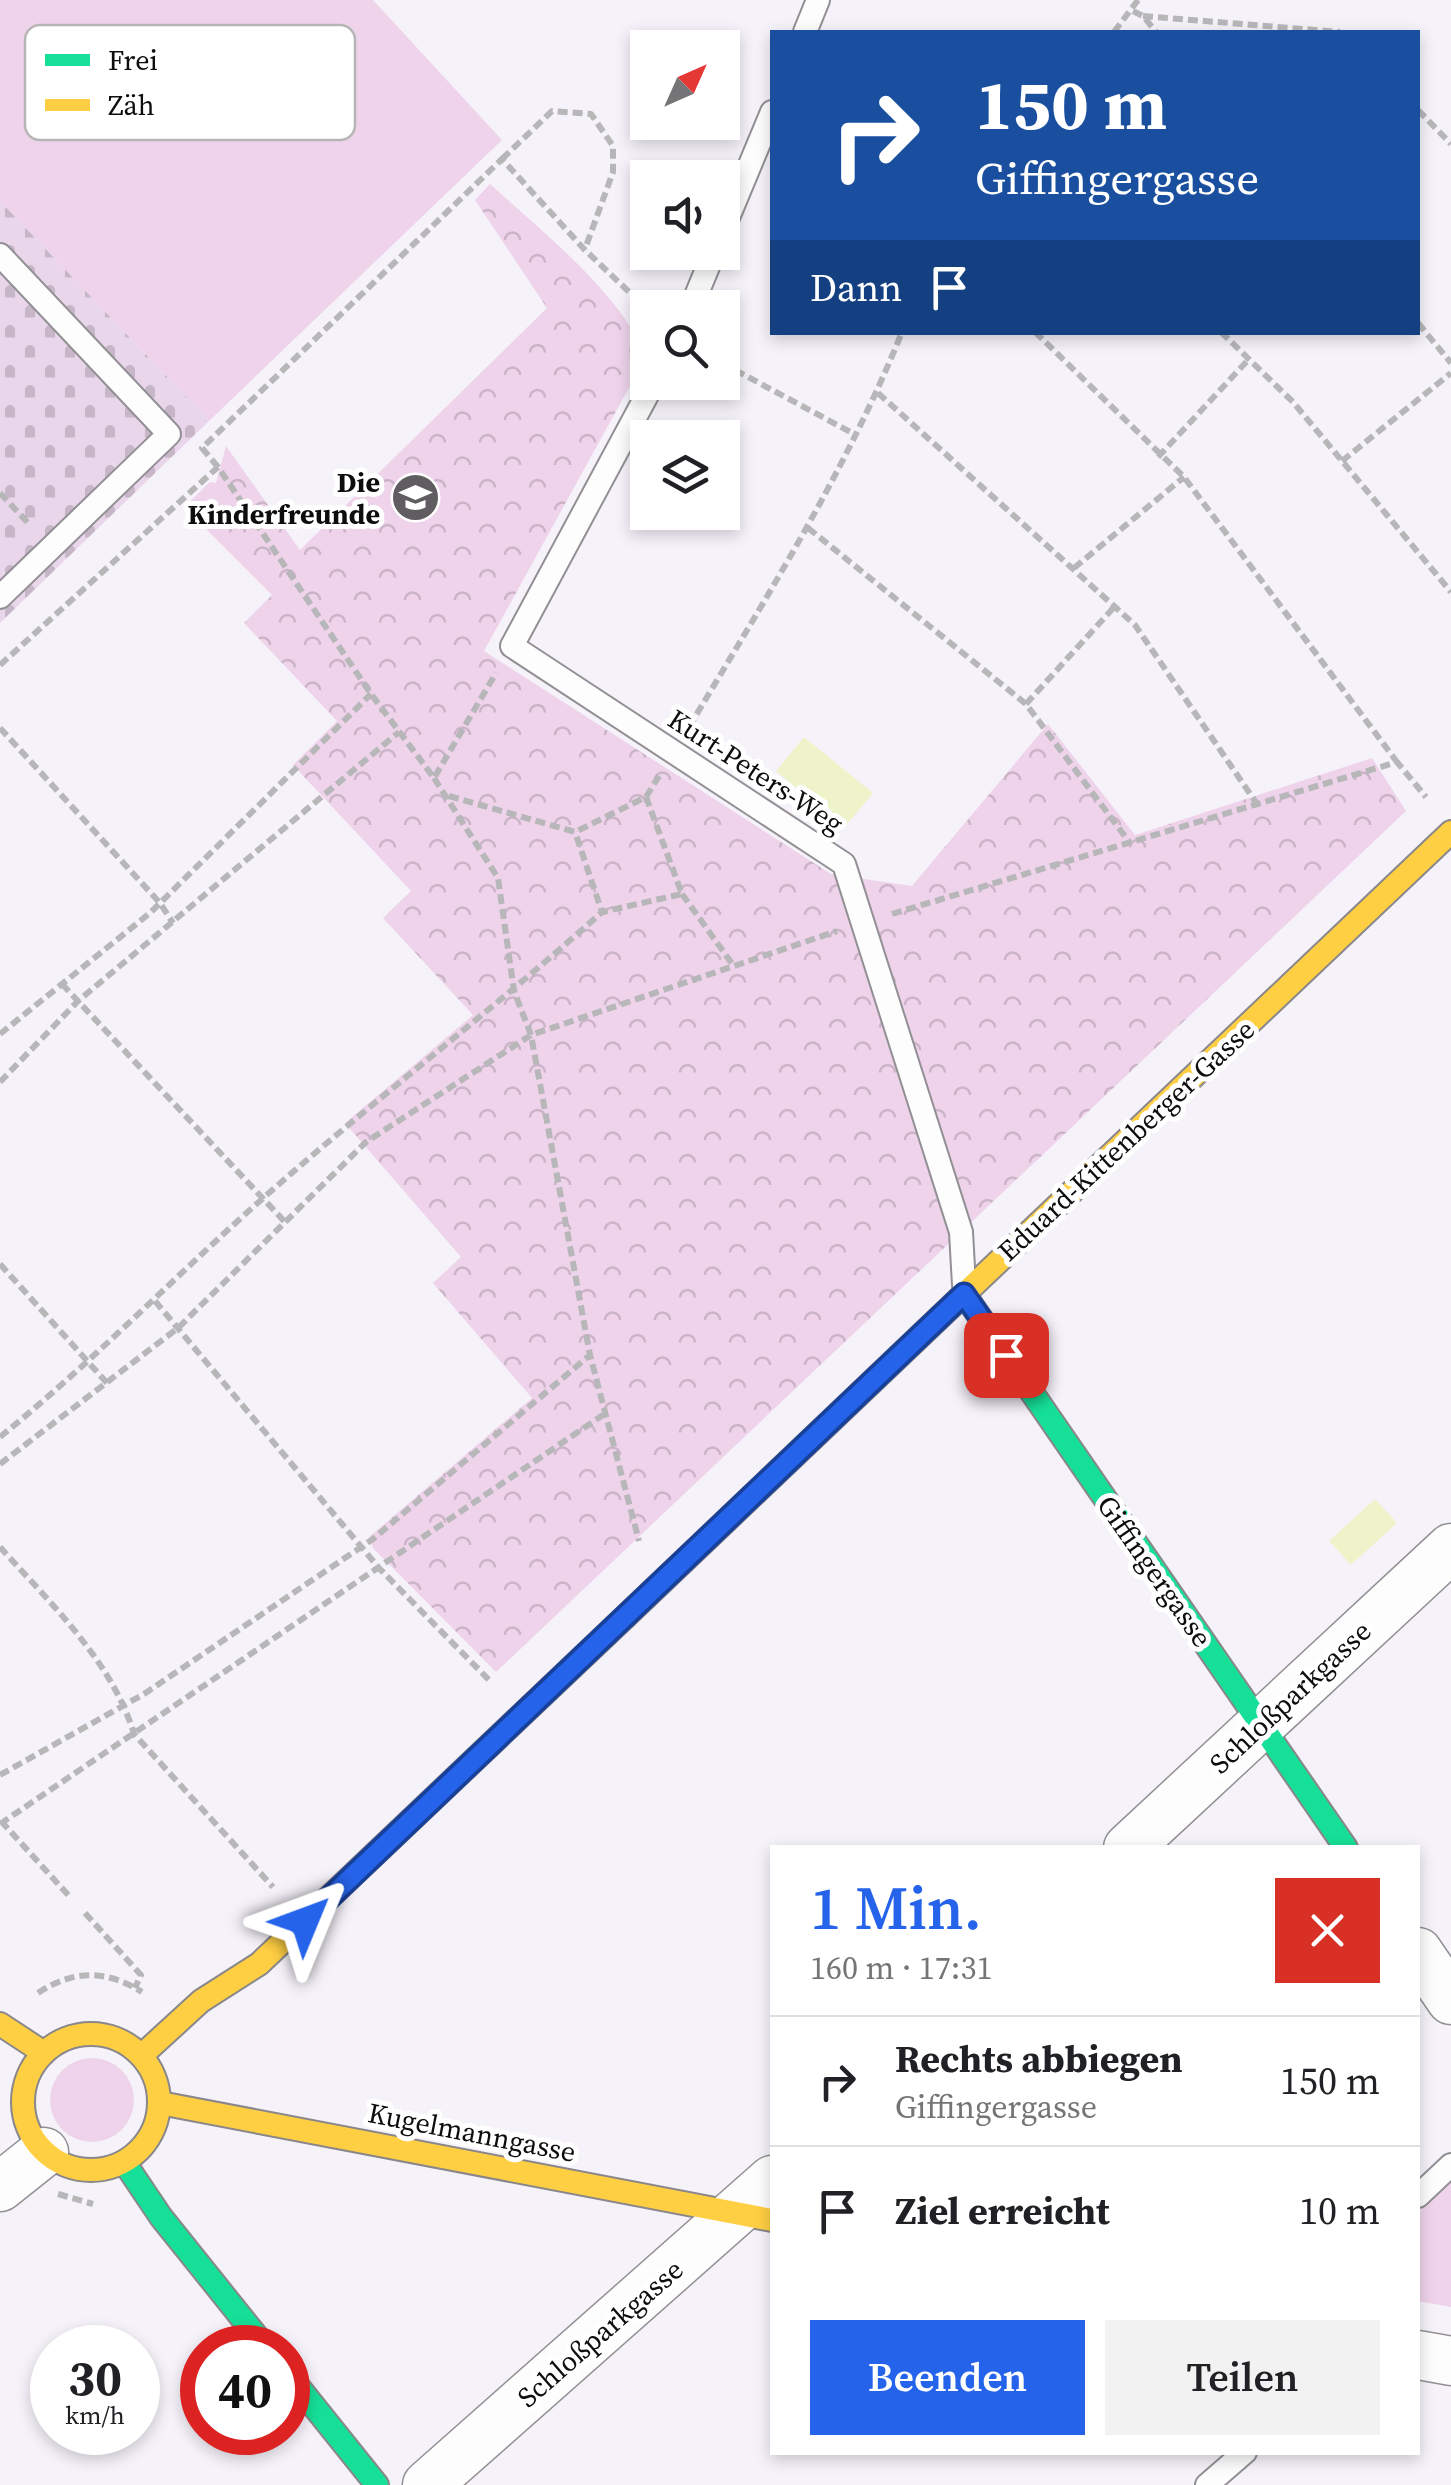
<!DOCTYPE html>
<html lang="de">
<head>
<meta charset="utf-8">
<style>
	body { margin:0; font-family:"Source Serif 4",serif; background:#f2f2f2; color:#202124; height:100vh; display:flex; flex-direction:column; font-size:38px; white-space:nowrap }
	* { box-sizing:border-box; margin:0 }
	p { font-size:32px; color:#757577 }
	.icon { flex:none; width:55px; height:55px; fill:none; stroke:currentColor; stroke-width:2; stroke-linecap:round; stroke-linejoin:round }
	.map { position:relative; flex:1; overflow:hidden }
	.sheet { position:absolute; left:770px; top:1845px; width:650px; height:610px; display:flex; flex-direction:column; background:#fff; border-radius:0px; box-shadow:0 5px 15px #0003 }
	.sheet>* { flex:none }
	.banner { position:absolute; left:770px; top:30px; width:650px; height:305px; border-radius:0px; box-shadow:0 5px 15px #0003; background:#1a4fa0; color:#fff; overflow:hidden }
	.needle { width:65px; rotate:45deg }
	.buttons { position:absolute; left:630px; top:30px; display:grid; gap:20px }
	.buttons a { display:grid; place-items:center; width:110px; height:110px; border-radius:0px; background:#fff; box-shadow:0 5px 15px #0003; font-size:50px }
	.speed { position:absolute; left:30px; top:2325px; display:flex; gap:20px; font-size:50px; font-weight:700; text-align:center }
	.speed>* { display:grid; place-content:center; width:130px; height:130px; border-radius:50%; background:#fff; box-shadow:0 5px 15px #0003; line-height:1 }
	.speed small { font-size:25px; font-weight:400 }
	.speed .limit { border:15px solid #d22; background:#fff; color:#111 }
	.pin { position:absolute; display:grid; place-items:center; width:85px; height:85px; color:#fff; margin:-42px; border-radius:20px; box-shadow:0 5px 15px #0006 }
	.me { position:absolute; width:110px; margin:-55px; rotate:46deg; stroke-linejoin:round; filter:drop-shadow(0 0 8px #0008) }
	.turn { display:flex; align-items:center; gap:35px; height:210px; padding:0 40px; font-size:45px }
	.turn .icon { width:130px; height:130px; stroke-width:2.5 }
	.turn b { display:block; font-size:70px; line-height:85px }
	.then { display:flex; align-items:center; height:95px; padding:0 40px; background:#0003; gap:20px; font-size:38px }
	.round { display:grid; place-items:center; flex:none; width:105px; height:105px; border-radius:0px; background:#f2f2f2 }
	.summary { display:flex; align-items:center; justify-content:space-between; height:170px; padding:0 40px }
	h1 { font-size:60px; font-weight:600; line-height:75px; color:#2563eb }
	.action { display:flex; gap:20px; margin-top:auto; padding:20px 40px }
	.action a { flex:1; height:115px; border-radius:0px; background:#2563eb; color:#fff; font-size:40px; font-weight:600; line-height:115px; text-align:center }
	.action a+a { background:#f2f2f2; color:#202124 }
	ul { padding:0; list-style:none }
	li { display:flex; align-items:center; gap:30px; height:130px; padding:0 40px; border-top:2px solid #e0e0e0 }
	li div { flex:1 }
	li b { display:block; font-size:38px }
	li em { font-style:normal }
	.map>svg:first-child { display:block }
	.grass { fill:#eed3ea }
	.cemetery { fill:url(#cemetery-stones) }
	.park { fill:url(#park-crowns) }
	.water { fill:#eef3ca }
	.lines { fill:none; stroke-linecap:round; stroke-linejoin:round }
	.lane-casing { stroke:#929094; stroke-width:26 }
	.street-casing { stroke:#929094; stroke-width:51 }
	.fast-casing { stroke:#89878a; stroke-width:26 }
	.slow-casing { stroke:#89878a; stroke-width:26 }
	.path { stroke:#b7b6b8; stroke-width:6; stroke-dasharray:10 5; stroke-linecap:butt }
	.lane { stroke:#fefdfe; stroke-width:22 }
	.street { stroke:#fefdfe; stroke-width:48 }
	.fast { stroke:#16e098; stroke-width:22 }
	.slow { stroke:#ffcf43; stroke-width:22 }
	.route-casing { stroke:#184099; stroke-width:25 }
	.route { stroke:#2563eb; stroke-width:18 }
	.labels { text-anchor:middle; stroke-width:10; stroke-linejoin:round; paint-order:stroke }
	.poi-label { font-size:28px; font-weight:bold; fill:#0d0d0d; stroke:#fff; text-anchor:end }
	.street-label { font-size:28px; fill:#0d0d0d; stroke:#fff }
	.key { fill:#fff; stroke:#b6b6b6; stroke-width:2.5 }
	.key-label { font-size:28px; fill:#0d0d0d }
</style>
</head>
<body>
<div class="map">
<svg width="1451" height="2485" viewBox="0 0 1451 2485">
	<defs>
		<pattern id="cemetery-stones" width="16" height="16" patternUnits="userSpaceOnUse" patternTransform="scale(2.5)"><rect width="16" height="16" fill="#e9d6ea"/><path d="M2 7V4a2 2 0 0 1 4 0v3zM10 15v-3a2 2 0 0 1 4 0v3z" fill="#c7b6c8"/></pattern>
		<pattern id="park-crowns" width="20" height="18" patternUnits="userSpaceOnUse" patternTransform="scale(2.5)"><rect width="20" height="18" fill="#eed3ea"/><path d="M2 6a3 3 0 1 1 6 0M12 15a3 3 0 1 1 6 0" fill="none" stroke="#cbb4c8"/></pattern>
	</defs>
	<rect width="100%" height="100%" fill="#f6f2fa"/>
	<path class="grass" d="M0,0H373L502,140L209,421L0,201Z
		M50 2100a42 42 0 1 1 84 0a42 42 0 1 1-84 0Z
		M1451,2180V2307L1418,2301V2212Z"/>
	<path class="cemetery" d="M0,201L209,421L0,623Z"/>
	<path class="park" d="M490,184C545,234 613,287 647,355L484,651L831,874L912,886L1048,724L1135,835L1372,758L1406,811L496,1672L373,1548L369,1537L532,1398L433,1283L461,1257L345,1123L473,1015L383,918L411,891L293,765L337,721L244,623L272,595L184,507L210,482L216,483L226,446L300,550L547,308L475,200Z"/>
	<path class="water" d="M804,737L873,793L844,828L776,771Z
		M1375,1499L1397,1523L1351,1565L1329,1541Z"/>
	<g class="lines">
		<defs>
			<path id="lane" d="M805,32L818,0
				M722,232L772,112
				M0,255L169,434L0,597
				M691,308L714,252
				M654,382L512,646L844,864L961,1232L964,1285
				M1418,2196L1451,2165
				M1207,2485L1245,2452"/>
			<path id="street" d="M1128,1848L1451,1548
				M1418,1952L1451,2000
				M0,2187L44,2152
				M1418,2355L1451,2361
				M427,2485L772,2180"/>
			<path id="fast" d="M964,1294L1346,1848
				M626,1616L959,1299
				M124,2162L161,2217L266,2348
				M288,2374L377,2485"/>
			<path id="slow" d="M959,1299L1451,832
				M0,2024L44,2053
				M23 2102a68 68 0 1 1 136 0a68 68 0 1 1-136 0Z
				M141,2056L201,2001L259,1964L626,1616
				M160,2103L772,2220"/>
		</defs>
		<use href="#lane" class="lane-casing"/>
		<use href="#street" class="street-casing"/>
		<use href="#fast" class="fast-casing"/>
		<use href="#slow" class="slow-casing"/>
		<path class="path" d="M1133,11L1143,16L1156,32
			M1143,16L1340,32
			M1114,32L1138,0
			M1418,110L1451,144
			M502,159L552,111L591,114L613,146V172L585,249
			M1418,323L1451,363
			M1035,332L1184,477L1397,762
			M1221,332L1293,402L1451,592
			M722,363L856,435
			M878,393L1135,625L1257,804
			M1158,457L1249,359
			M1342,461L1451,373
			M218,467L202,448L502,159L584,249L648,310
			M0,493L30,525
			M808,528L1026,704L1130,843
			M1074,568L1184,477
			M0,665L218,467L371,694L434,778L496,673
			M1026,704L1116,605
			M689,727C766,598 846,471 902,332
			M0,728L160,903L173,923
			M434,778L498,878L514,991L531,1035L590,1355L639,1541
			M449,796L575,832L646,797L682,894L602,912L575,832
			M646,797L659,776
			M682,894L733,965
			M892,914L1397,762L1426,797
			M62,984L285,1222
			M0,1034L150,913L371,694
			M0,1082L78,1001L399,732
			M0,1264L107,1383
			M155,1301L379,1568L490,1681
			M0,1437C95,1360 179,1272 270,1192C379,1096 494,1009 602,912
			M0,1464L178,1328L366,1142L531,1035L837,931
			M0,1547C50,1603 112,1661 134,1734L273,1887
			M0,1775L144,1694L373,1539L590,1355
			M1,1821L70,1897
			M0,1824L603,1415
			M85,1913L141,1975L135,1988
			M38,1993C74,1969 107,1970 142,1992
			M58,2194L93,2204"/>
		<use href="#lane" class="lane"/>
		<use href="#street" class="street"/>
		<use href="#fast" class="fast"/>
		<use href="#slow" class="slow"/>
	</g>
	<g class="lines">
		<defs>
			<path id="route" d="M305,1921L964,1294L1006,1355"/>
		</defs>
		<use href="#route" class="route-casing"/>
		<use href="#route" class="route"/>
	</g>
	<defs>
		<symbol id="school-disc" viewBox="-11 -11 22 22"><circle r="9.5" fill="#5f5d60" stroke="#fff"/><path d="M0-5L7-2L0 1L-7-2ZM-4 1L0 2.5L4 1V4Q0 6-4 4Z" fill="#fff"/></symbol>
	</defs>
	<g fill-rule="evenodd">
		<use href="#school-disc" x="388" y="470" width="55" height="55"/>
	</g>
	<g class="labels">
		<g class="poi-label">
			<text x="380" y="492">Die<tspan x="380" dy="32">Kinderfreunde</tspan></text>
		</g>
		<g class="street-label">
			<text transform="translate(756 771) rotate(33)" y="10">Kurt-Peters-Weg</text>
			<text transform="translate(1126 1140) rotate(-43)" y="10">Eduard-Kittenberger-Gasse</text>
			<text transform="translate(1155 1571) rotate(55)" y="10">Giffingergasse</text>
			<text transform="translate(1290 1697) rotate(-43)" y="10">Schloßparkgasse</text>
			<text transform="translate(472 2132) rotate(11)" y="10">Kugelmanngasse</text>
			<text transform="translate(600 2333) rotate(-41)" y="10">Schloßparkgasse</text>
		</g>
	</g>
	<rect x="25" y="25" width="330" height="115" rx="15" class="key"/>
	<rect x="45" y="54" width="45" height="12" fill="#16e098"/>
	<rect x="45" y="99" width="45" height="12" fill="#ffcf43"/>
	<g class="key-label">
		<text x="108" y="70">Frei</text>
		<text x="108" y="115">Zäh</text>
	</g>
</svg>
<div class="buttons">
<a><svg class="needle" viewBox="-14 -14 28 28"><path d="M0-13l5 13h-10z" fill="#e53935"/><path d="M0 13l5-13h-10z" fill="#757577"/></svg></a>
<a><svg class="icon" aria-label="sound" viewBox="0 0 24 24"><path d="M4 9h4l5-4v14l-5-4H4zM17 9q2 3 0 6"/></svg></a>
<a><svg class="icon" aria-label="search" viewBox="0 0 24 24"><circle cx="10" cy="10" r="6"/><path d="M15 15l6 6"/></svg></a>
<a><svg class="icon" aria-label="layers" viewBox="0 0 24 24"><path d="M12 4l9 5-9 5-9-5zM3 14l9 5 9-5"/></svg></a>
</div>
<div class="speed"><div>30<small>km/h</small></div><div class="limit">40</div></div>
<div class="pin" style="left:1006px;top:1355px;background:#d93025"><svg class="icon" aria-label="arrive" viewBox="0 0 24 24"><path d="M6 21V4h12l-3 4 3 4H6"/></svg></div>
<svg class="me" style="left:305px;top:1921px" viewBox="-20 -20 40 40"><path d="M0-17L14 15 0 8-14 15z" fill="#2563eb" stroke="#fff" stroke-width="4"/></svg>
<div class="banner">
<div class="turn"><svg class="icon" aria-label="right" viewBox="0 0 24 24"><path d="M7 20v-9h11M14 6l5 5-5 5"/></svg><div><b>150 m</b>Giffingergasse</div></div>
<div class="then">Dann<svg class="icon" aria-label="arrive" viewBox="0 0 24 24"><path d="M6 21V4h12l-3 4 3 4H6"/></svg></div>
</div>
<section class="sheet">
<div class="summary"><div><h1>1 Min.</h1><p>160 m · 17:31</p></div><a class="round" style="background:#d93025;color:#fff"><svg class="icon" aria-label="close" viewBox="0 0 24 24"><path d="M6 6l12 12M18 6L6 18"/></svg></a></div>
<ul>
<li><svg class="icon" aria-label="right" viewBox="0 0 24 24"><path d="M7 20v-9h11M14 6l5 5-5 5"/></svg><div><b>Rechts abbiegen</b><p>Giffingergasse</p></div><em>150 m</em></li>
<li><svg class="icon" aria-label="arrive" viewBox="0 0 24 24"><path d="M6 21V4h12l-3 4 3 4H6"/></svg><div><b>Ziel erreicht</b></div><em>10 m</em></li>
</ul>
<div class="action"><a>Beenden</a><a>Teilen</a></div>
</section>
</div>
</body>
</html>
